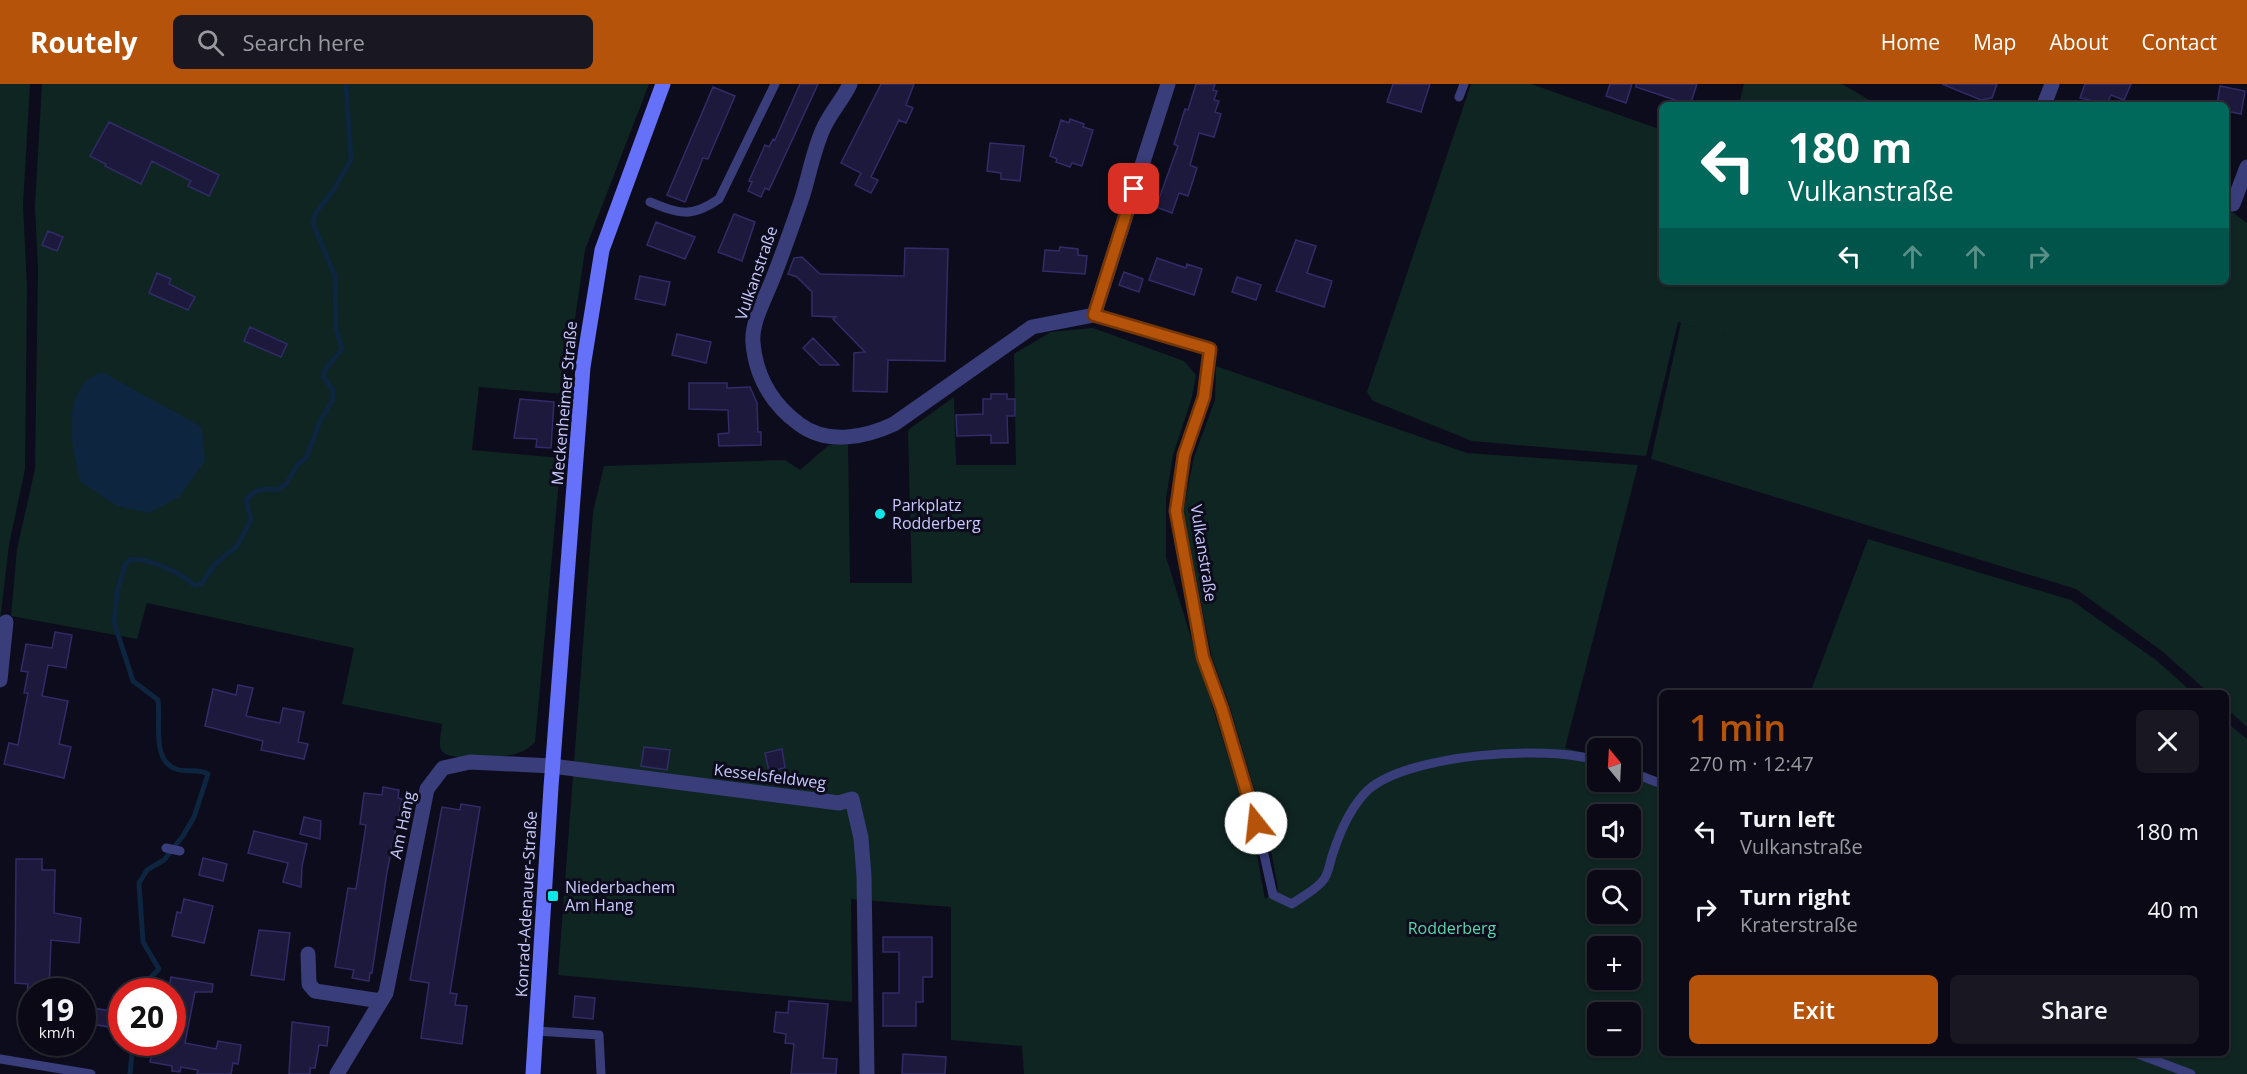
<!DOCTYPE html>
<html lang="en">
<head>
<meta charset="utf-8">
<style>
	body { margin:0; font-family:"Open Sans",sans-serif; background:#181722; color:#f1f3f6; height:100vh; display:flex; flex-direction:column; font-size:22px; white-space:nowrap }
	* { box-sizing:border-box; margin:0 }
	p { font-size:20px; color:#999aa0 }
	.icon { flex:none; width:33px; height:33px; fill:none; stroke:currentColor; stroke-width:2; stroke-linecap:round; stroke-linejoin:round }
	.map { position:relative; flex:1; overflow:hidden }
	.side { position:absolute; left:1659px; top:606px; width:570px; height:366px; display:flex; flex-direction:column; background:#0a0915; border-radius:9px; box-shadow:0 2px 4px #0004,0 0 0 2px #2a2a34 }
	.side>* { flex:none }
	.top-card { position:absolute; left:1659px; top:18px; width:570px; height:183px; border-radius:9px; box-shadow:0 2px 4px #0004,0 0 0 2px #2a2a34; background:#00695c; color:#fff; overflow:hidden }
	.needle { width:39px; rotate:342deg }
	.fabs { position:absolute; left:1587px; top:654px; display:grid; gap:12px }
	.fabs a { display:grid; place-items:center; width:54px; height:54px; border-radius:9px; background:#0a0915; box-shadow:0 2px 4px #0004,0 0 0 2px #2a2a34; font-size:30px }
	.speed { position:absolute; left:18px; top:894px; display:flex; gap:12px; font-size:30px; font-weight:700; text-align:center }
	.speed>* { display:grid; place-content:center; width:78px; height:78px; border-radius:50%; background:#0a0915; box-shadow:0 2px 4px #0004,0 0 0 2px #2a2a34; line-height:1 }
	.speed small { font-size:15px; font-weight:400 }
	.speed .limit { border:9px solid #d22; background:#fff; color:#111 }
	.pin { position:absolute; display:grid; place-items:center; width:51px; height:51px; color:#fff; margin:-26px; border-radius:12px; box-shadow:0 3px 9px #0006 }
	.me { position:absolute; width:66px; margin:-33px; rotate:344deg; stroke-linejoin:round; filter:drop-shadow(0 0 4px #0008) }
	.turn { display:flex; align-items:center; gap:21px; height:126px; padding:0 30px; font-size:27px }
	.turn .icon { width:78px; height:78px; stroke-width:2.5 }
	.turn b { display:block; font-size:42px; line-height:51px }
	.lanes { display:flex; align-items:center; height:57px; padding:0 30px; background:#0003; justify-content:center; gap:30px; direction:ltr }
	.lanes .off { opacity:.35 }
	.round { display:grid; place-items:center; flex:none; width:63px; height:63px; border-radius:9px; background:#181722 }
	.head { display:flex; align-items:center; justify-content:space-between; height:102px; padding:0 30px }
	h1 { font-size:36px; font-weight:600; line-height:45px; color:#b45309 }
	.action { display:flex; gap:12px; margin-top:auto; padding:12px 30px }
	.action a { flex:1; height:69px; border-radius:9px; background:#b45309; color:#fff; font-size:24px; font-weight:600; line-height:69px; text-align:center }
	.action a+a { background:#181722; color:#f1f3f6 }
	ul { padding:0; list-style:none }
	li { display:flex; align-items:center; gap:18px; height:78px; padding:0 30px }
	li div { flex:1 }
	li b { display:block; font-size:22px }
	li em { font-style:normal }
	header { display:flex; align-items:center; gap:36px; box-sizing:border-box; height:84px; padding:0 30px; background:#b45309; color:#fff }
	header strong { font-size:28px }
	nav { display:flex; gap:33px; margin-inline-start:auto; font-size:21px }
	.search { width:420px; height:54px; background:#181722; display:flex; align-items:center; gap:15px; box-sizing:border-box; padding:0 21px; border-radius:9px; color:#999aa0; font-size:22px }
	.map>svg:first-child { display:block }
	.green { fill:#0f2522; fill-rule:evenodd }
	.water { fill:#0d253e }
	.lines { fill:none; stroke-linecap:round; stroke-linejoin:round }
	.stream { stroke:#0d253e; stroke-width:5 }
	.building { fill:#1c193c; stroke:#312c67; stroke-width:1.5 }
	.lane { stroke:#393d79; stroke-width:9 }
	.street { stroke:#393d79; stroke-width:15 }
	.secondary { stroke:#6471f8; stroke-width:15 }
	.route-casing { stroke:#753606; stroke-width:15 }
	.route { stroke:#b45309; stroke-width:10 }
	.poi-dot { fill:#0ae7e6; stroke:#0d0c1c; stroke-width:2 }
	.labels { text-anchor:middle; stroke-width:6; stroke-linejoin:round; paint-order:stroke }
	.street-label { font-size:16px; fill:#c9c9fd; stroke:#0d0c1c }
	.poi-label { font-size:16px; fill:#c9c9fd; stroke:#0d0c1c; text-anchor:start }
	.park-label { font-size:16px; fill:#5ad8ab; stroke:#0d0c1c }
</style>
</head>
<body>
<header>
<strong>Routely</strong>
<div class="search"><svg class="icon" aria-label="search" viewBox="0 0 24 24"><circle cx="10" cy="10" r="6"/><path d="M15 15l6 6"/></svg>Search here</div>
<nav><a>Home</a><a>Map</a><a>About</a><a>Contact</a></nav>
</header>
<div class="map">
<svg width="2247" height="990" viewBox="0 0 2247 990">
	<rect width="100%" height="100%" fill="#0d0c1c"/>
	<path class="green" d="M0,0H30L23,121L27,203L25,385L9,461L0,537Z
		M42,0H649L585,166L564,310L479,303L472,366L561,374L535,658C528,665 521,669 511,671C499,674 448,677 442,667C437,660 442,648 442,640L342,620L354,564L147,519L137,555L11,532L17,465L35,385L38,185L35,122Z
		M1471,0H1531L1662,46V198H2226V127H2231L2247,139V643L2226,624V609H2209L2162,567L2076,505L1651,375L1681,239L1725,251L1678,238L1646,372L1472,357L1373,317L1367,308Z
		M1744,0H1842L1878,21H1739Z
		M1093,244L1184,277L1196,291L1192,313L1173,371L1166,414V473L1255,760L1265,815L1278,805L1269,755L1230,623L1212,574L1183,428L1194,373L1215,316L1216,282L1467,369L1638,381L1565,664L1597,672L1598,698H1630L1631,683L1662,695V969H2226V638L2247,655V990H1024L1022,962L951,956V823L851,815L852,918L558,891L593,428L604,382L785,376L800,386L829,361H848L850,499H912L908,346L954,313L956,381H1016L1014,270L1051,248ZM1598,730H1630V764H1598ZM1598,796H1630V830H1598ZM1598,862H1630V896H1598ZM1598,928H1630V962H1598Z
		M1868,455L2071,516L2156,576L2193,609H1810Z"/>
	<path class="water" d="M102,288L202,343L205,377L179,413L149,429L117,422L80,397C72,363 58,303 102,288Z"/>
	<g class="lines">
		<path class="stream" d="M136,908L159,885L143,858L139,799L147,786L164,776L183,752L194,733L208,690C198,684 186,689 176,685C151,676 161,638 158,616L133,597L114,538L117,508L125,481L130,475C151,475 180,488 195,502L202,499L215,480L237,462L251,436L246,416C255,405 263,404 277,406L286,400L298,380L306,374L321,335L333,316V306L323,293L325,286L342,265L336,244L335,192L313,140L315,130L332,108L351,76L346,0
			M130,990L133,958"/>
	</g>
	<path class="building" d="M800,0H818L769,106L765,104L761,113L748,107L752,98L749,97L765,61L769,63L773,55L775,56Z
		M881,0H914L906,21L913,24L906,39L899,36L871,93L878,96L871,109L855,101L861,89L841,79Z
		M1196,0H1215L1213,6L1217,7L1214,16L1219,17L1215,28L1221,30L1214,53L1199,49L1190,81L1197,84L1188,112L1179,109L1172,129L1156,123L1178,62L1174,60L1185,25L1188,26Z
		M1393,0H1430L1421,28L1387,18Z
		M1610,0H1632L1626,19L1606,12Z
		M1636,0H1697L1690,21L1636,3Z
		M1942,0H1997L1992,14L1981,16Z
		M2085,0H2131L2124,16L2111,11L2107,20L2080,14Z
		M2220,2L2245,7L2241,30L2226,27V21H2217Z
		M713,3L735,12L708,75L703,74L685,118L667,111Z
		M1070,35L1084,40L1083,43L1093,46L1082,82L1072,79L1070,83L1056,78L1057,75L1050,72L1061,36L1069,39Z
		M109,38L219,91L209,112L188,102L191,97L152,77L141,100L105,82L106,80L90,72Z
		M990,59L1024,62L1020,97L1001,95V89L987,87Z
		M734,130L755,138L742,177L718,168Z
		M656,138L695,153L685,175L647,161Z
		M48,147L63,153L57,167L42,161Z
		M1296,156L1316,162L1307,189L1332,197L1324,223L1276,207Z
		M1060,163L1078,165V171L1087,172L1085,190L1043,187L1045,166L1059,167Z
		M905,164L948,165L945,277L888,276L887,308L853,307L854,269L865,268L833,235L836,233L812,232V208L797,193L788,190L794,174L802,173L820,190L904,192Z
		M1157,174L1186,184L1187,180L1202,185L1194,211L1149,196Z
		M1124,188L1143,195L1139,208L1119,201Z
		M157,189L171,195L169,200L195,213L188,226L149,209Z
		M640,192L670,198L665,221L635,215Z
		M1237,193L1261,201L1256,216L1232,208Z
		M250,243L287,260L281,273L244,257Z
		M677,250L711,258L706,279L672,271Z
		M813,254L839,281H820L803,264Z
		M689,299H727V304L750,303L757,319L758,348H761V361L719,362L718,350L729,349L728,326L689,325Z
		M991,310H1007V315H1015V332H1007L1008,359H991V351L957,352L956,331L983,330V315H991Z
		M520,315L554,318L551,364L536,363L537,355L514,354Z
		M55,548L72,551L66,584L48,581L42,612L68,617L59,660L71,663L64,694L4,680L9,659L18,661L28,609H24L28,588L21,587L26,560L52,564Z
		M238,601L253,604L246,632L280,639L283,624L304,628L298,658L308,660L304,675L261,666L263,657L205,642L213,605L236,611Z
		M644,663L670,666L667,686L641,682Z
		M782,665L785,684L769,687L765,669Z
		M383,703L399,706L398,714L402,715L387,788L372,889H370L369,897L352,894L354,886L335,883L348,804L356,805L366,741L360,740L364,709L382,711Z
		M461,720L480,723L450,909L457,910L455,921L467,922L462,960L421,954L429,899L410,896L442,723L460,726Z
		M304,733L321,737L320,755L300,750Z
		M254,747L307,760L302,782L301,803L283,798L288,779L248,769Z
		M203,774L227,780L223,797L199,791Z
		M16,775H42V786H55L54,829L81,834L79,859L51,856L49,908H27L28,900L15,899Z
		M184,815L213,822L204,859L172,852L177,828L181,829Z
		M259,846L290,849L284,896L251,891Z
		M883,853H932V893H923V918H916V942H883V909H899V868H883Z
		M171,893L213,900L212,908H195L185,959L216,965L218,957L241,961L238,980L233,979L231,990H197L198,986L181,983L180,988L172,987V982L150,978L154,958H172V908H168Z
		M575,912L595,914L593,935L573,933Z
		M789,917L828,920L823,974L837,975L836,990H791L794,960L785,959L786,950L774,948L776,928L788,929Z
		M93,924L122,929V945L91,940Z
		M292,938L329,943L327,962L319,961L315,984H310V990H289Z
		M903,970L946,973L945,990H902Z"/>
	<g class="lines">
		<path class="lane" d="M1459,13L1464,0
			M650,118C680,130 691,134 719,115L775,0
			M1094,231L1210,265L1204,313L1184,371L1176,427L1203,573L1222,625L1261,757L1273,811L1292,820C1301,813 1318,805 1324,795C1329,789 1330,777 1333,769C1340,748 1351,722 1368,706C1408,670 1548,660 1598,677
			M1630,688L1662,700
			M166,764L180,767
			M536,947L599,951L601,990
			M2135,969L2191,990
			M0,975L91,990"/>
		<path class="street" d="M850,0C843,15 831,28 824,43C813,66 809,93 801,117C792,143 783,169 773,194C766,213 751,238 753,259C756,293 772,320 799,340C827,361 864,354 894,340L1032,243L1094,231L1168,0
			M2044,21L2052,0
			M2233,120L2247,83
			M0,596L6,538
			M308,870L309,900L315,907L381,917
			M337,990L386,909L427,705L443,684L470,678L552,682L839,719L852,715L861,754L864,792L867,990"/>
		<path class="secondary" d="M533,990L551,703L583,283L602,166L663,0"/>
	</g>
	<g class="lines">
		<defs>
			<path id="route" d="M1134,105L1094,231L1210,265L1204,313L1184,371L1176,427L1203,573L1222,625L1256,739"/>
		</defs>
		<use href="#route" class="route-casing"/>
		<use href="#route" class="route"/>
	</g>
	<g class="poi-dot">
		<circle cx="880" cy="430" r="6"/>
		<rect x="547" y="806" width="12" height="12" rx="3"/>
	</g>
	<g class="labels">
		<g class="street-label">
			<text transform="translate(756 189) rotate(-71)" y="6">Vulkanstraße</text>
			<text transform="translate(564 319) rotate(-85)" y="6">Meckenheimer Straße</text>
			<text transform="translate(1204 469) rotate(81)" y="6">Vulkanstraße</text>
			<text transform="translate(770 692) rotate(7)" y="6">Kesselsfeldweg</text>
			<text transform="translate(402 741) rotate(-78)" y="6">Am Hang</text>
			<text transform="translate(526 820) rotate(-87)" y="6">Konrad-Adenauer-Straße</text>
		</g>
		<g class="poi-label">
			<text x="892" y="427">Parkplatz<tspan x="892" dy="18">Rodderberg</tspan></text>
			<text x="565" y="809">Niederbachem<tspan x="565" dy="18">Am Hang</tspan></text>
		</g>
		<g class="park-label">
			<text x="1452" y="850">Rodderberg</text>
		</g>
	</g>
</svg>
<div class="fabs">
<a><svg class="needle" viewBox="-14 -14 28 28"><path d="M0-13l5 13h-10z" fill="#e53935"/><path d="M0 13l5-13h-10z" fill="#999aa0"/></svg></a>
<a><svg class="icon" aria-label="sound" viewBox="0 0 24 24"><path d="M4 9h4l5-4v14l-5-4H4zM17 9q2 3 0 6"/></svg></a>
<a><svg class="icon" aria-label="search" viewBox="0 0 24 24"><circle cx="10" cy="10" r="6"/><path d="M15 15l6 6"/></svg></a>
<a>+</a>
<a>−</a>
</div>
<div class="speed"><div>19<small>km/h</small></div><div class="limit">20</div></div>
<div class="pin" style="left:1134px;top:105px;background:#d93025"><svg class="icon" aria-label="arrive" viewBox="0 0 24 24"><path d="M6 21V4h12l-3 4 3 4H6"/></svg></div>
<svg class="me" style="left:1256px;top:739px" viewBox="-20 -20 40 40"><circle r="19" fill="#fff"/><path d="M0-13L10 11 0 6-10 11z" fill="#b45309"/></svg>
<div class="top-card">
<div class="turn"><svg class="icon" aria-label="left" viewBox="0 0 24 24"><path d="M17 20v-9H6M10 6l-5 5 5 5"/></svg><div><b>180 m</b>Vulkanstraße</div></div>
<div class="lanes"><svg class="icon" aria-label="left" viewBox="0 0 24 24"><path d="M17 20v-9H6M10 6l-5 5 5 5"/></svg><svg class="icon off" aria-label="ahead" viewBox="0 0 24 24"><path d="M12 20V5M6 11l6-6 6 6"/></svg><svg class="icon off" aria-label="ahead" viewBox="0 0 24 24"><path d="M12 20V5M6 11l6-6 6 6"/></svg><svg class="icon off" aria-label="right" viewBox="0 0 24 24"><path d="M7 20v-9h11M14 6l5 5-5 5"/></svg></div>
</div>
<section class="side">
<div class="head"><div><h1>1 min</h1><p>270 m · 12:47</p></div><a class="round"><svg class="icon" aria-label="close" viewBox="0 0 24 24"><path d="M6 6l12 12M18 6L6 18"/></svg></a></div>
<ul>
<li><svg class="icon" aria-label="left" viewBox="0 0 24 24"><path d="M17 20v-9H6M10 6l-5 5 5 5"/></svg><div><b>Turn left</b><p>Vulkanstraße</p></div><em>180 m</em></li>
<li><svg class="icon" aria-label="right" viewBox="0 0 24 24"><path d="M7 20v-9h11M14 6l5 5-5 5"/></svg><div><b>Turn right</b><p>Kraterstraße</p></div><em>40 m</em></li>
</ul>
<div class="action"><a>Exit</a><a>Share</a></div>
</section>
</div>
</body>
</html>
